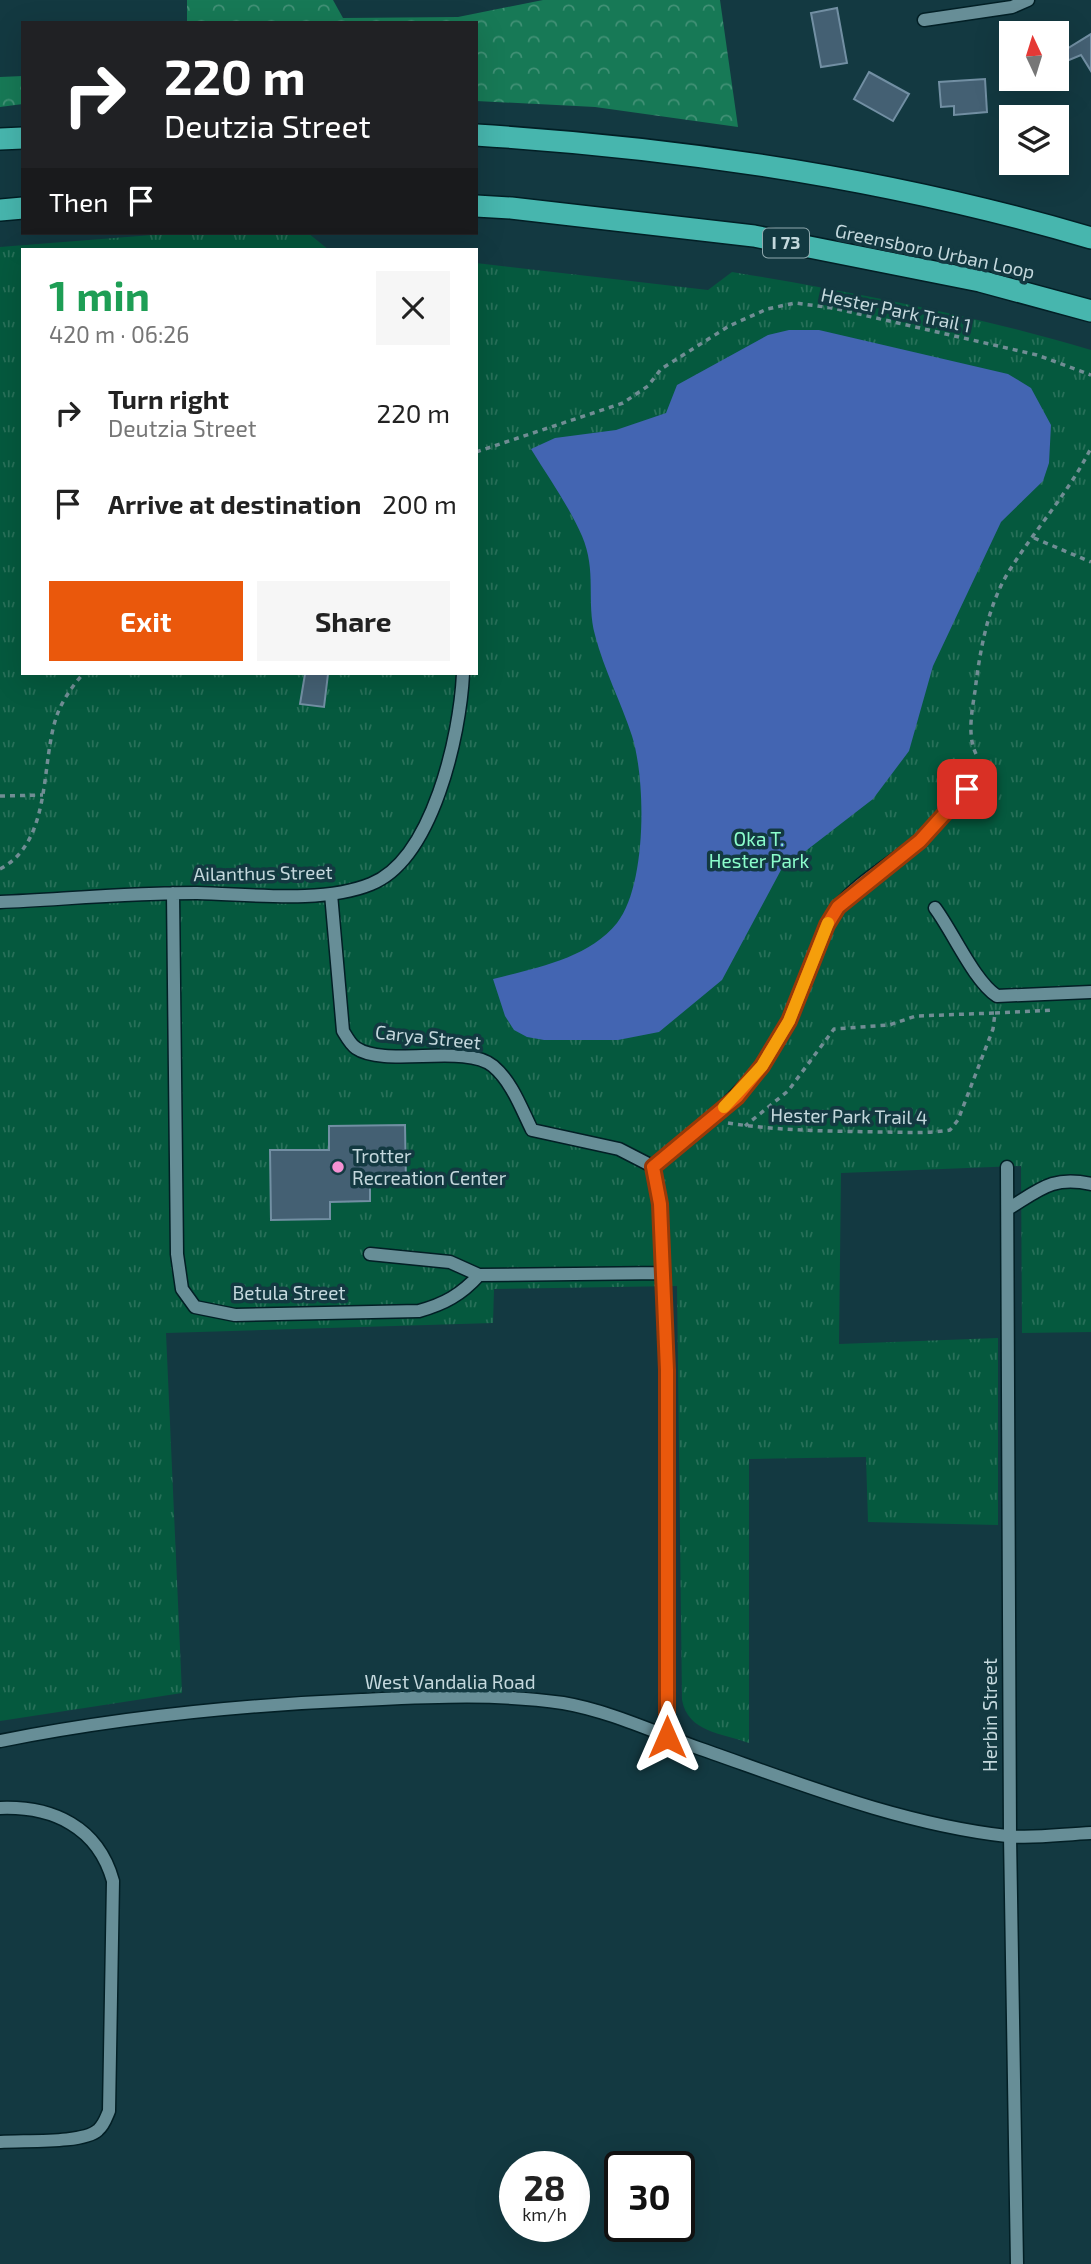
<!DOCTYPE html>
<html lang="en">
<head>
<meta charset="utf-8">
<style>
	body { margin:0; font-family:"Exo 2",sans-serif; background:#f6f6f6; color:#222; height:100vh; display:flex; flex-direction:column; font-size:26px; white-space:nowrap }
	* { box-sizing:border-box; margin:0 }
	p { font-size:23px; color:#767676 }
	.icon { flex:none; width:38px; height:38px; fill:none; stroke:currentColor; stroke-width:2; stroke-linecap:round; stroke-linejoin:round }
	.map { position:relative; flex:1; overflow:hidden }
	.side { position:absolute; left:21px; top:248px; width:457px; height:427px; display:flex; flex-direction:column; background:#fff; border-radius:0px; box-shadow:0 7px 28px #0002 }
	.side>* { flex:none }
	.top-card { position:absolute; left:21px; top:21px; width:457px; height:214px; border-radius:0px; box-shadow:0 7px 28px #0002; background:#202124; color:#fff; overflow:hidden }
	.needle { width:46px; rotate:356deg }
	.fabs { position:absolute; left:999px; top:21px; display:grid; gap:14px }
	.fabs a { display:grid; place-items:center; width:70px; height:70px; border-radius:0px; background:#fff; box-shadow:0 7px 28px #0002; font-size:35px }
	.speed { position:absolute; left:499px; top:2151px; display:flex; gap:14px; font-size:35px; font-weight:700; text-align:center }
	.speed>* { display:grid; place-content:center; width:91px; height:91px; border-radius:50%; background:#fff; box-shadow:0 7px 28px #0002; line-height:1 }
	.speed small { font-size:18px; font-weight:400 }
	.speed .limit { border:4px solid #111; border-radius:10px; background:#fff; color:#111 }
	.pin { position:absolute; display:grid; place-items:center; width:60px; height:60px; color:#fff; margin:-30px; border-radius:14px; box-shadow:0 4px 10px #0006 }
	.me { position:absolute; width:77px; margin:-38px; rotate:0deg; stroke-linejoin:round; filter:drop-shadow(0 0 5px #0008) }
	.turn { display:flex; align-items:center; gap:24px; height:147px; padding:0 28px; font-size:32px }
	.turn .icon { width:91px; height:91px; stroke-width:2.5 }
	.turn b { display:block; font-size:49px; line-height:60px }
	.then { display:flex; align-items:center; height:66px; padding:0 28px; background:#0003; gap:14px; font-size:26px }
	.round { display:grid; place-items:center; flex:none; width:74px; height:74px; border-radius:0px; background:#f6f6f6 }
	.overview { display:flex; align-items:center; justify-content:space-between; height:119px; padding:0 28px }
	h1 { font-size:42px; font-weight:700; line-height:52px; color:#1e9e55 }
	.primary-button { display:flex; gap:14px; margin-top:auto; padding:14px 28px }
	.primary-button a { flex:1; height:80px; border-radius:0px; background:#ea580c; color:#fff; font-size:28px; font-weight:700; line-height:80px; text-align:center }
	.primary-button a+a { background:#f6f6f6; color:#222 }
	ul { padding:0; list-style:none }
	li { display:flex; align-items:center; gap:21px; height:91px; padding:0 28px }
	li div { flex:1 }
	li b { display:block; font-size:26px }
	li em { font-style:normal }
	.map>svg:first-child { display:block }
	.forest { fill:url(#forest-crowns) }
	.park { fill:url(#park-tufts) }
	.water { fill:#4365b2 }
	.building { fill:#446073; stroke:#728fa3; stroke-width:2 }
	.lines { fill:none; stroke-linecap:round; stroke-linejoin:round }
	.minor-casing { stroke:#021f25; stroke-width:15 }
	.highway-casing { stroke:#021f25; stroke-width:24 }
	.path { stroke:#718d94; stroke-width:3.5; stroke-dasharray:5 5; stroke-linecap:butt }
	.minor { stroke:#678e97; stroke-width:12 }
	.highway { stroke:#47b6ae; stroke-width:21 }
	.route-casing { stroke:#983908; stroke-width:18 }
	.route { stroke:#ea580c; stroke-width:12 }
	.slow { stroke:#f59e0b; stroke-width:12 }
	.poi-dot { fill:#f491d3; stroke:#133941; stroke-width:2.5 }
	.labels { text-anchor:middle; stroke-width:7; stroke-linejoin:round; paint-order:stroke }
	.shield { fill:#133941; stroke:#8fa8ae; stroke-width:2 }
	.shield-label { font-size:18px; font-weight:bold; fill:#c4d8dd }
	.street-label { font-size:19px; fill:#c4d8dd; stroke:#133941 }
	.park-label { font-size:19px; fill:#8bfdcb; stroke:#133941 }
	.poi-label { font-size:19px; fill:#c4d8dd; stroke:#133941; text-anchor:start }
</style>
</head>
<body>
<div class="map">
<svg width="1091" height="2264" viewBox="0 0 1091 2264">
	<defs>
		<pattern id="forest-crowns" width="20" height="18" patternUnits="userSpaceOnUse" patternTransform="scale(1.75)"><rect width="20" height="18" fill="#177956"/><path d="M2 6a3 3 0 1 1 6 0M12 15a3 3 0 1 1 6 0" fill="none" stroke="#429176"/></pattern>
		<pattern id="park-tufts" width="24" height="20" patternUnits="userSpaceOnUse" patternTransform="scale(1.75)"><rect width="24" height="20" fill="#05593e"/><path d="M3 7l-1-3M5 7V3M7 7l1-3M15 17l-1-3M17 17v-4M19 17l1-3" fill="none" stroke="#287059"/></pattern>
	</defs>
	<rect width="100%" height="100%" fill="#133941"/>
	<path class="forest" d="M187,0H333L343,18L458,17L543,0H720L738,127L595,107L476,101V23H187Z
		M23,76V104L0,107V77Z"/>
	<path class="park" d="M308,233L329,250H23V674H476V263L708,290L732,272C853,292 973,315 1091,350V1332L1022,1333L1021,1166L841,1173L839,1344L998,1338V1525L868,1522L866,1457L749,1459V1743C721,1733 688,1732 682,1700L677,1286L494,1289L493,1323L166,1333L182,1693L0,1721V247L152,235Z"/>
	<path class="water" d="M789,330H819L1008,374L1031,388L1051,425L1049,463L1043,481L1001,522L933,666L909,751L873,799L781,870L722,980L659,1032L618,1040H544L527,1037L514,1030L505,1016L493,979C535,968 588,959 617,923C647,885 646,780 632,736C621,702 604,670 595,635C586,601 597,571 582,536C569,506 548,477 531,449L555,438L616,430L666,413L677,385L768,335Z"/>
	<path class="building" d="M837,8L847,63L821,67L811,13Z
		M1091,34V71L1081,55L1057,65V55Z
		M869,72L909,94L893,121L854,99Z
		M985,79L987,112L954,115V106L941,107L939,82Z
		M305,674H328L324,707L300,704Z
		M405,1125L406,1184H370V1201L330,1202V1219L271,1220L270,1150H329V1126Z"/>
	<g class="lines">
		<defs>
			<path id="minor" d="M924,20L1012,7L1028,0
				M173,893L177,1254L182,1289L195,1307L235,1315L419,1311C444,1304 461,1295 479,1275L664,1273
				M331,894L343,1031C346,1036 351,1045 356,1048C385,1068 466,1043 493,1066C512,1082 521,1108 532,1130L619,1149L654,1167
				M0,902C65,899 131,893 197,893C249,894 322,904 371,884C433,859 460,735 463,674
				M935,908C953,932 974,981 997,996L1091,992
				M654,1167L660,1204L667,1370V1737
				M654,1167C706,1123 759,1083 790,1020C805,988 818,932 838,907C858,882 891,864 916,843C942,822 963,794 982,767
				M1007,1167L1010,1836L1017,2264
				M1008,1209C1039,1190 1053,1175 1091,1184
				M370,1254L450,1262L479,1275
				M0,1741C120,1717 239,1705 361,1700C427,1697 497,1693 563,1703C610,1711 656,1733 701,1749C801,1784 901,1824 1007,1836C1034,1839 1064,1834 1091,1833
				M0,1808C53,1806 98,1827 113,1881L109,2111C106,2118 104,2125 98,2130C83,2144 22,2140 0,2142"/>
			<path id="highway" d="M476,135C683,148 892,179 1091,238
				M0,139L23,138
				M476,206L511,208L754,236L980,281L1091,311
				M0,210L23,208"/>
		</defs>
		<use href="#minor" class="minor-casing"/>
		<use href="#highway" class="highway-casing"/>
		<path class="path" d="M476,452L623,403L648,386L661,369L729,326L767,309L795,303L833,308L1037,355L1091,375
			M1034,538L1091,562
			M976,754C967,735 972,711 975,691C980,650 988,603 1011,568C1037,527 1069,492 1091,448
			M0,796L43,795
			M0,869C53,841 40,763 57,715C62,701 73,685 83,674
			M995,1013L1053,1010
			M728,1123C779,1131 829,1131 880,1132C903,1132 927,1134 950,1130L958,1120L993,1029L995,1013L916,1016L889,1025L834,1029L788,1091L745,1126"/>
		<use href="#minor" class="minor"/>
		<use href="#highway" class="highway"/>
	</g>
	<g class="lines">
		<defs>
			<path id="route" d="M667,1737V1370L660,1204L653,1167L737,1097L762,1066L789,1021L827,925L838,907L920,841L967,789"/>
		</defs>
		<use href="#route" class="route-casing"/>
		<use href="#route" class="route"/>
		<path class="slow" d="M724,1107L762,1066L789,1021L828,923"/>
	</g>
	<circle class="poi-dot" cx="338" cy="1167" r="7"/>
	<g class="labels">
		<rect class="shield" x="763" y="228.5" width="46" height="29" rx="5"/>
		<g class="shield-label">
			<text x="786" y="249">I 73</text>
		</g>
		<g class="street-label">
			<text transform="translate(935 251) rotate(12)" y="7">Greensboro Urban Loop</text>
			<text transform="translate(896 310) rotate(12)" y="7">Hester Park Trail 1</text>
			<text transform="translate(263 873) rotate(-1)" y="7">Ailanthus Street</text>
			<text transform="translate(428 1037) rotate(6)" y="7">Carya Street</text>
			<text transform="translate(849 1116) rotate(1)" y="7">Hester Park Trail 4</text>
			<text x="289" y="1300">Betula Street</text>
			<text x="450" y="1689">West Vandalia Road</text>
			<text transform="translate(990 1715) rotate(-90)" y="7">Herbin Street</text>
		</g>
		<g class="park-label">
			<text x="759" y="846">Oka T.<tspan x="759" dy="22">Hester Park</tspan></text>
		</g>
		<g class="poi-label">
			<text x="352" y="1163">Trotter<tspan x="352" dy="22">Recreation Center</tspan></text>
		</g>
	</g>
</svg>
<div class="fabs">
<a><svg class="needle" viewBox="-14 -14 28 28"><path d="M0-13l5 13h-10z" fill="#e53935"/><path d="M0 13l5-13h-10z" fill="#767676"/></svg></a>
<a><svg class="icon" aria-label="layers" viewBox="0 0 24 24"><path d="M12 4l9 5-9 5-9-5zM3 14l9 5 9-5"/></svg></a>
</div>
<div class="speed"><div>28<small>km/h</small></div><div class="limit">30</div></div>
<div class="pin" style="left:967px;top:789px;background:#d93025"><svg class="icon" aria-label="arrive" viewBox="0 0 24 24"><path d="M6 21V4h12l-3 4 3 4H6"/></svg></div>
<svg class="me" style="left:667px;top:1737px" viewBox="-20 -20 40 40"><path d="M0-17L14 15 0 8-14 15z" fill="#ea580c" stroke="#fff" stroke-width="4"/></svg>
<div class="top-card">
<div class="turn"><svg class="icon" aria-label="right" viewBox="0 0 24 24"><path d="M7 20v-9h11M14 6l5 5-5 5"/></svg><div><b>220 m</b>Deutzia Street</div></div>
<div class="then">Then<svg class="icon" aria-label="arrive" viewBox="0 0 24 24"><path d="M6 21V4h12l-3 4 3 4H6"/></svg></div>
</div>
<section class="side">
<div class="overview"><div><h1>1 min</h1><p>420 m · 06:26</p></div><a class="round"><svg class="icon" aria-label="close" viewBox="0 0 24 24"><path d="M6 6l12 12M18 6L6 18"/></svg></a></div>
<ul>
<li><svg class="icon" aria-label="right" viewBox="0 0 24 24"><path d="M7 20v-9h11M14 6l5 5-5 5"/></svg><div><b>Turn right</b><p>Deutzia Street</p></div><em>220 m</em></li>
<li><svg class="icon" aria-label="arrive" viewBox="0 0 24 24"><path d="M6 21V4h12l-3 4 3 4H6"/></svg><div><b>Arrive at destination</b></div><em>200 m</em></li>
</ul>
<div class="primary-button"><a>Exit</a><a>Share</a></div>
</section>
</div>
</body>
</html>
